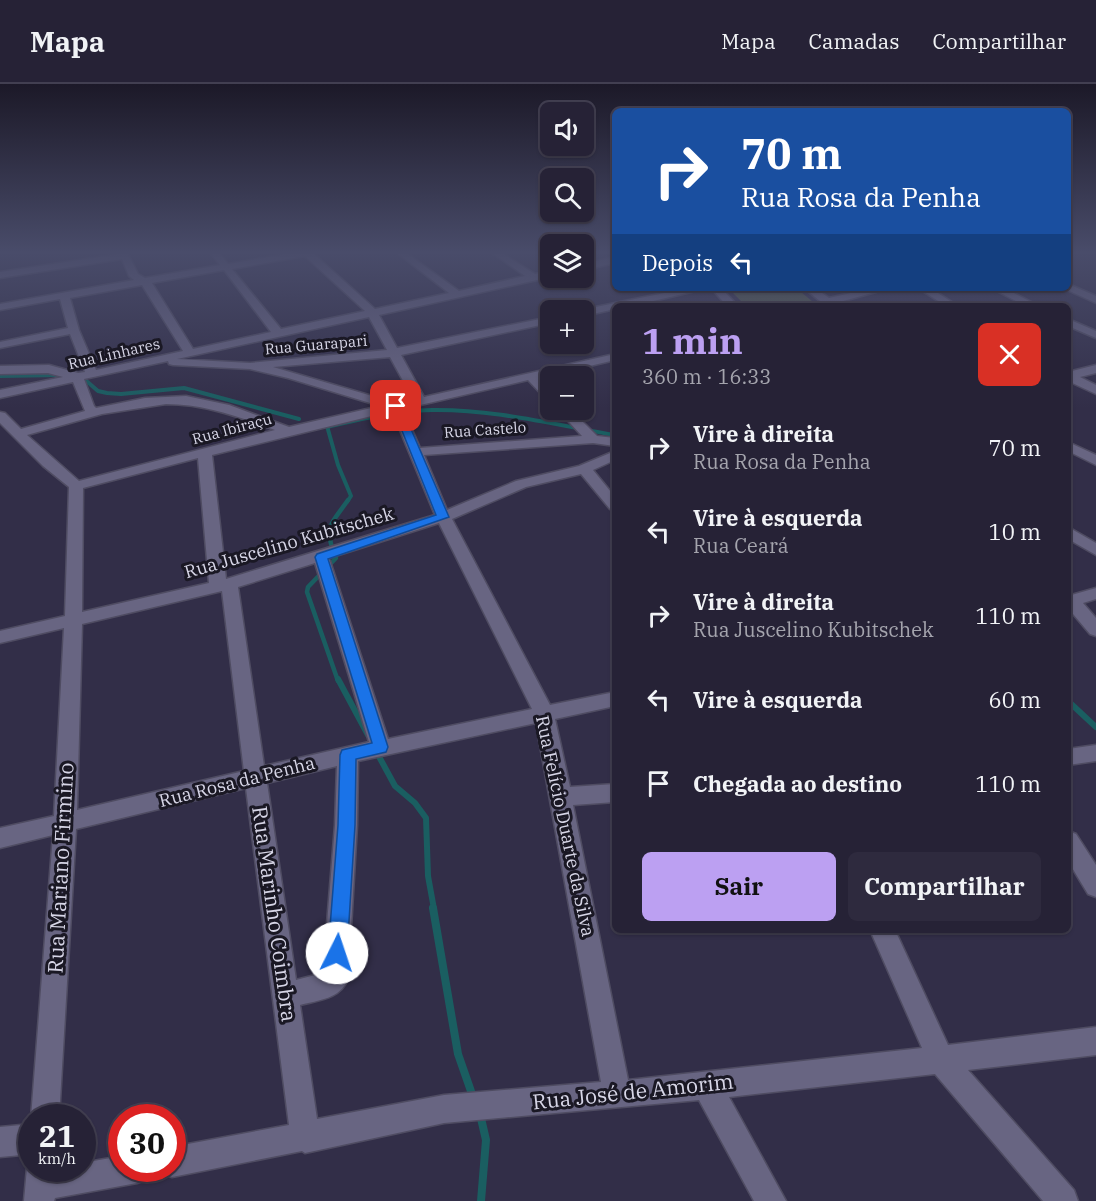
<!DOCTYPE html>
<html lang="pt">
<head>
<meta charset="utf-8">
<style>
	body { margin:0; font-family:"IBM Plex Serif",serif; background:#2e2a3e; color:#f1f3f6; height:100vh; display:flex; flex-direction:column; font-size:22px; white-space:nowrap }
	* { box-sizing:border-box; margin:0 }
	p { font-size:20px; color:#a4a4ad }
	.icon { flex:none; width:33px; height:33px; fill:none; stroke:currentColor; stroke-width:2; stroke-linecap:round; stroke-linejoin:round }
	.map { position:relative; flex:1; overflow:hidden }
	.drawer { position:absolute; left:612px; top:219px; width:459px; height:630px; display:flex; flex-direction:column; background:#262236; border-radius:9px; box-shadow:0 2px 4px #0004,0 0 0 2px #423f51 }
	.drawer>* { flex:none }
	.guide { position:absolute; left:612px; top:24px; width:459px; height:183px; border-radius:9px; box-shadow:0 2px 4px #0004,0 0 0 2px #423f51; background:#1a4fa0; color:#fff; overflow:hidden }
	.controls { position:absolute; left:540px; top:18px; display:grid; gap:12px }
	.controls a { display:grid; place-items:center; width:54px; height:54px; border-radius:9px; background:#262236; box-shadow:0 2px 4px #0004,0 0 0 2px #423f51; font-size:30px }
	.speed { position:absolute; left:18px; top:1020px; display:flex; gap:12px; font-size:30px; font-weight:700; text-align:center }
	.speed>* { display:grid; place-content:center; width:78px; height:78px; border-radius:50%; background:#262236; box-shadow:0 2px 4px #0004,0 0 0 2px #423f51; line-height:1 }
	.speed small { font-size:15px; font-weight:400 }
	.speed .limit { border:9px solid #d22; background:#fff; color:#111 }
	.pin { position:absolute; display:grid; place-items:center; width:51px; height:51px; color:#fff; margin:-26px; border-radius:12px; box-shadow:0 3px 9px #0006 }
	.me { position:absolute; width:66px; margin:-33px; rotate:4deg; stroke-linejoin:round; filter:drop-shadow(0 0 4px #0008) }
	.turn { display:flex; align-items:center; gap:21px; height:126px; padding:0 30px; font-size:27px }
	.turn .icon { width:78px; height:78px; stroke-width:2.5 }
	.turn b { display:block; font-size:42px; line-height:51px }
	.then { display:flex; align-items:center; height:57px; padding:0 30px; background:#0003; gap:12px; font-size:22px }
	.round { display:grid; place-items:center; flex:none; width:63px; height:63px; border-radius:9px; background:#2e2a3e }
	.head { display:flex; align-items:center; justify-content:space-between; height:102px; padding:0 30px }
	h1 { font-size:36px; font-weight:700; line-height:45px; color:#bca0f2 }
	.action { display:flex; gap:12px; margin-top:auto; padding:12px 30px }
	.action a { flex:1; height:69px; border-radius:9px; background:#bca0f2; color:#111; font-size:24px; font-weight:700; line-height:69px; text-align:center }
	.action a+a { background:#2e2a3e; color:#f1f3f6 }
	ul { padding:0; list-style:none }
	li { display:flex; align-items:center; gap:18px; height:84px; padding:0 30px }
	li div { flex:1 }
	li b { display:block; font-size:22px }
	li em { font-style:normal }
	header { display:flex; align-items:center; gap:36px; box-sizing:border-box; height:84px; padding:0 30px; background:#262236; border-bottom:2px solid #423f51 }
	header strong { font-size:28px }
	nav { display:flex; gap:33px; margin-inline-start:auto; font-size:21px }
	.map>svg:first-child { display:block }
	.green { fill:#535e41 }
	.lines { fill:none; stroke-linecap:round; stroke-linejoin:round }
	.stream-far3 { stroke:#1a5e61; stroke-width:4 }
	.stream-far2 { stroke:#1a5e61; stroke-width:4.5 }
	.stream-far1 { stroke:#1a5e61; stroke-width:6 }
	.stream { stroke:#1a5e61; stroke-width:8 }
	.minor-casing { stroke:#4f4c62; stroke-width:3 }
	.minor { fill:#686582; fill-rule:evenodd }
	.route { fill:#1a73e8; stroke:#114b97; stroke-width:1.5 }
	.labels { text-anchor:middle; stroke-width:6; stroke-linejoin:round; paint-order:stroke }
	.far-street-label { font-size:15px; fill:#d7d6e7; stroke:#1a1824 }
	.street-label { font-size:18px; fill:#d7d6e7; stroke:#1a1824 }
	.near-street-label { font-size:21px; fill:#d7d6e7; stroke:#1a1824 }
</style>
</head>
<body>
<header>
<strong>Mapa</strong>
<nav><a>Mapa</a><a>Camadas</a><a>Compartilhar</a></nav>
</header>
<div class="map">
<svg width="1096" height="1117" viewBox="0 0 1096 1117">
	<rect width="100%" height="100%" fill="#322e48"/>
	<path class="green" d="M728,204H796L818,222H746Z"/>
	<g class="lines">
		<path class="stream-far3" d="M0,292L60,291
			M83,294L98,307L107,309L121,310L184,304L299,335
			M327,342L338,381L351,412L347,418
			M327,343C361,335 396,327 432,326C494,325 555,341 615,351"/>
		<path class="stream-far2" d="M338,597L307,508L308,503L336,474C323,443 330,442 348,416"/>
		<path class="stream-far1" d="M338,595L368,651
			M1068,617L1096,643
			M376,667L395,702L415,719L426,734L428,792L434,825"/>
		<path class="stream" d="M433,824L458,970L473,1013
			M480,1030L486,1056L481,1117"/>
		<defs>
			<path id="minor" d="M119,168H127L138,190L145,194L220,181L210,168H218L228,180L298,168H315L314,170L375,225L449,209L396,168H405L459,207L525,192L491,168H500L535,190L550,187V193L537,196L379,231L397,264L550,233V239L401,271L424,313L615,270V276L539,294L550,305V316L546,315L528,296L403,325L420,364L582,352L558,326H571L597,352L615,354V362L593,359L424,371L447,426L516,397L579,382L615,367V376L593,386L615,413V426L610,425L581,390L526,403L452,435L550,621L615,608V622L555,635L570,703L615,700V718L573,721L628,996L922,964L870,846H895L948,961L1096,943V971L968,986L1074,1106L1078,1117H1043L935,990L729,1013L786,1117H754L699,1016L444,1039L305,1069L302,1067L172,1093L161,1089L160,1084H172V1063L289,1041L246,704L76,745L59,1034H32V1036L31,1034L53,751L0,764V744L54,732L64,544L0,559V547L65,532L69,403L43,382L0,339V328L5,329L21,345L85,327L73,298L0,314V306L63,293L48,289L0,290V282L49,281L78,289L85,288L70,250L0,264V258L68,244L60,215L0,226V220L134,196L129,192L122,175L0,194V188L119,170ZM305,172L365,227L281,245L232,185ZM224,186L271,248L193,265L152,199ZM142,201L183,267L96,286L79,246L70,214ZM369,233L387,266L250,279L177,275ZM390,273L413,315L396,319L273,283ZM168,277L169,280L173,281L250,285L288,294L380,322L289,343L229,321L186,312L145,314L96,324L94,322L84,295ZM166,320C205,320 239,333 275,346L79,397L27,351L102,330ZM392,327L435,431L226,495L212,371ZM198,374L209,499L82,528L83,404ZM439,439L532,625L388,655L329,474ZM315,479L369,658L264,682L238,503ZM222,507L244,687L77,726L82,540ZM536,639L601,998L444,1011L317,1035L300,921C319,916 340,915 348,895L357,741L358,677ZM337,682L335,741L323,889L296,896L267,699Z
				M615,173V179L584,186V180Z
				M1068,200L1096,212V219L1065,205L1068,204Z
				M689,204H708L632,222H615V225L584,232V226H581Z
				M711,204H721L738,222H727Z
				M804,204H815L829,214L873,204H890L836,219L838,222H826Z
				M918,204H930L958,222H946Z
				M991,204H1004L1039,222H1026Z
				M1068,235L1096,247V254L1068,242Z
				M1096,281V289L1080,293L1096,301V310L1068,297V288Z
				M1068,358L1096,371V381L1068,367Z
				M1068,443L1096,459V471L1068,455Z
				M1096,504V515L1083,519L1096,534V552L1090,550L1068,524V512Z
				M1096,661V677L1068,681V665Z
				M1068,747L1076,750L1096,781V813L1088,810L1068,777Z
				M32,1040V1070L0,1073V1043Z
				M122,1072V1084H152L148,1095L137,1099L55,1114L54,1117H24L27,1084L31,1073L32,1084H82V1079Z"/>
		</defs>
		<use href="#minor" class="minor-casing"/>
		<use href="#minor" class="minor"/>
	</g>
	<linearGradient id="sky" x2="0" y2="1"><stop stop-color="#1c1928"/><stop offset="0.52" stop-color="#494c6a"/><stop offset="1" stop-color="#494c6a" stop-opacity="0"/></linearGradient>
	<rect width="1096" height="324" fill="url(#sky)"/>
	<path class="route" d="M393,320L401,322L449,433L328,475L388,663L386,668L356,675L355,741L347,869L344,876L337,879L331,876L328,869L338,741L340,671L342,666L372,659L315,473L317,470L436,431L392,322Z"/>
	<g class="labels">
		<g class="far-street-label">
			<text transform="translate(316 261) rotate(-5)" y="5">Rua Guarapari</text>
			<text transform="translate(114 270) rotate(-13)" y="5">Rua Linhares</text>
			<text transform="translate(232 345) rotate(-15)" y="5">Rua Ibiraçu</text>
			<text transform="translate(485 346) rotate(-4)" y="5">Rua Castelo</text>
		</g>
		<g class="street-label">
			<text transform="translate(289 459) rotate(-16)" y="6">Rua Juscelino Kubitschek</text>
			<text transform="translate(237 698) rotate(-14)" y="6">Rua Rosa da Penha</text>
			<text transform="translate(565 742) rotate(78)" y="6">Rua Felício Duarte da Silva</text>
		</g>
		<g class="near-street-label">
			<text transform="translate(61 784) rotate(-87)" y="7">Rua Mariano Firmino</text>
			<text transform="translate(274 830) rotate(82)" y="7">Rua Marinho Coimbra</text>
			<text transform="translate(633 1008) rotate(-6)" y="7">Rua José de Amorim</text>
		</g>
	</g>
</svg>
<div class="controls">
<a><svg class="icon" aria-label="sound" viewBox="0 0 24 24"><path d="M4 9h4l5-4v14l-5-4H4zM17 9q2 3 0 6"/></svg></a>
<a><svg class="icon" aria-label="search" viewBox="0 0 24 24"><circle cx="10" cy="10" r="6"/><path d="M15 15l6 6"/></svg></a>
<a><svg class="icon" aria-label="layers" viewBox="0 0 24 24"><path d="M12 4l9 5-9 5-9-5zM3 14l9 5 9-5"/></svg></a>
<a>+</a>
<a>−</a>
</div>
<div class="speed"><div>21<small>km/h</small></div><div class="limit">30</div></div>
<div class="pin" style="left:396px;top:322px;background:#d93025"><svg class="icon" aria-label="arrive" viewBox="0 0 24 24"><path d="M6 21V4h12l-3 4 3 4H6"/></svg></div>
<svg class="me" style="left:337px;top:869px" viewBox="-20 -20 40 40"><circle r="19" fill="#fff"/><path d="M0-13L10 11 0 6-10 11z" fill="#1a73e8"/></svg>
<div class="guide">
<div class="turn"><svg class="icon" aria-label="right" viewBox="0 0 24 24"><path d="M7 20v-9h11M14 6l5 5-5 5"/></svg><div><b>70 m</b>Rua Rosa da Penha</div></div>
<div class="then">Depois<svg class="icon" aria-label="left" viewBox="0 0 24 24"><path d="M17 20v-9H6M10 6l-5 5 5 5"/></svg></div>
</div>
<section class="drawer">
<div class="head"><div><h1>1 min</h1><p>360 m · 16:33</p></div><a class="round" style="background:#d93025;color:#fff"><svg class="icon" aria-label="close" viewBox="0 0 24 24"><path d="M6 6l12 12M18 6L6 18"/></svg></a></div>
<ul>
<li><svg class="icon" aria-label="right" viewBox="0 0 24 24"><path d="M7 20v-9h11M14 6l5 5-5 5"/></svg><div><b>Vire à direita</b><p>Rua Rosa da Penha</p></div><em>70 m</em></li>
<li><svg class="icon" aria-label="left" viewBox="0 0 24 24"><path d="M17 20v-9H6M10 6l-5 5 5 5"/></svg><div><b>Vire à esquerda</b><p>Rua Ceará</p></div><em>10 m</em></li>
<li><svg class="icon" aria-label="right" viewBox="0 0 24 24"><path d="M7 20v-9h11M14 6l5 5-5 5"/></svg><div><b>Vire à direita</b><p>Rua Juscelino Kubitschek</p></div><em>110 m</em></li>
<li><svg class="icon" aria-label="left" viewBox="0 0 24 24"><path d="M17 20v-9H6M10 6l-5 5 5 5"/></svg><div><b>Vire à esquerda</b></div><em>60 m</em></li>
<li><svg class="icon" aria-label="arrive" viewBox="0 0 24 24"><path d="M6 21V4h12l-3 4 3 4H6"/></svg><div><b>Chegada ao destino</b></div><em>110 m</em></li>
</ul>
<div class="action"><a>Sair</a><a>Compartilhar</a></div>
</section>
</div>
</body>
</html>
